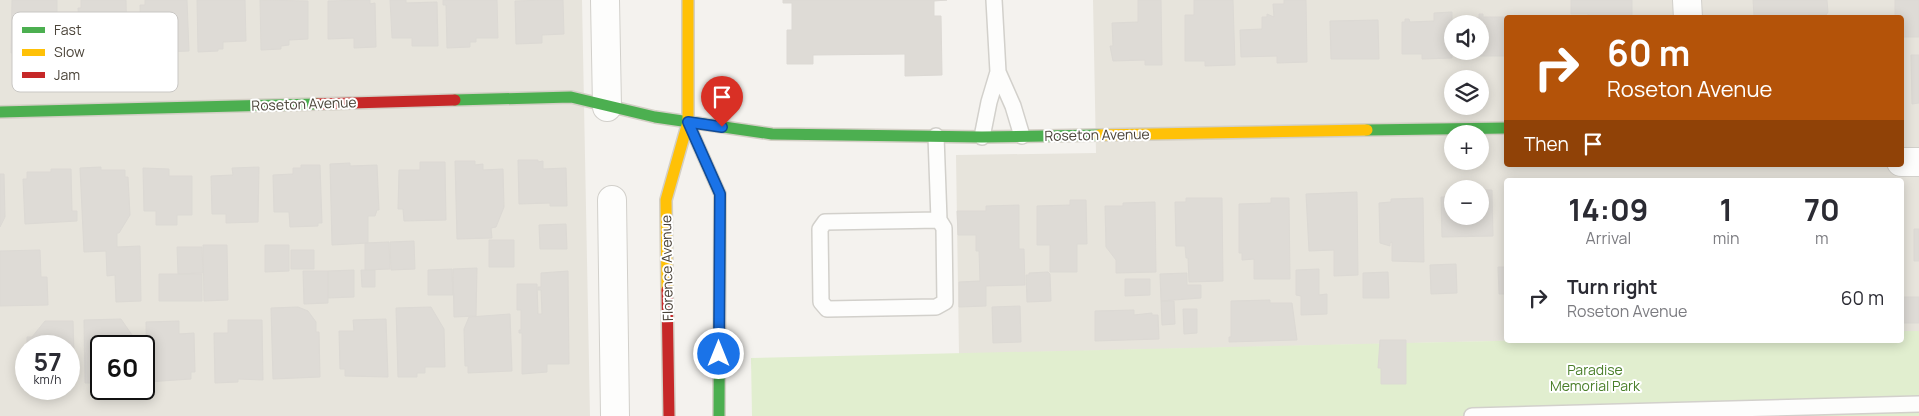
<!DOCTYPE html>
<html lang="en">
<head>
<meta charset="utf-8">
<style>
	body { margin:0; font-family:Manrope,sans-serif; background:#f7f7f7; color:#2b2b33; height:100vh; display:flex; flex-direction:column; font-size:19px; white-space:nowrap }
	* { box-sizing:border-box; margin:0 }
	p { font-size:16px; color:#7c7c81 }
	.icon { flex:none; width:28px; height:28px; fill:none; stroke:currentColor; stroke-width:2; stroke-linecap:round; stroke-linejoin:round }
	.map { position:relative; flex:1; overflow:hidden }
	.details { position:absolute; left:1504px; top:178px; width:400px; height:165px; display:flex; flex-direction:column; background:#fff; border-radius:5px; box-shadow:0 2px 12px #0003 }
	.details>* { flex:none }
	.top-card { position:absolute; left:1504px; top:15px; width:400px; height:152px; border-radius:5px; box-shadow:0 2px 12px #0003; background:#b45309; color:#fff; overflow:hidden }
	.tools { position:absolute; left:1444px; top:15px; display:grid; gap:10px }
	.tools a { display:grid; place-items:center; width:45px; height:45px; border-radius:50%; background:#fff; box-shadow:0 2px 12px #0003; font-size:25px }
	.speed { position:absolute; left:15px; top:335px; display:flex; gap:10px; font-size:25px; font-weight:700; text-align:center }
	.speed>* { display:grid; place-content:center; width:65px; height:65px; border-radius:50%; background:#fff; box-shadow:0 2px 12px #0003; line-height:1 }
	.speed small { font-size:12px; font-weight:400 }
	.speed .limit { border:2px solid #111; border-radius:8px; background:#fff; color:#111 }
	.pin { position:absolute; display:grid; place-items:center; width:42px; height:42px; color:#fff; margin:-51px -21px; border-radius:50% 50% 50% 0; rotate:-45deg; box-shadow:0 0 5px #0007 }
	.pin .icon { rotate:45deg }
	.me { position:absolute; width:55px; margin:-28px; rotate:0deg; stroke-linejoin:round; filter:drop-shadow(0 0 4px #0008) }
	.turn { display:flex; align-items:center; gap:18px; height:105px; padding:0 20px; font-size:22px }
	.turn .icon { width:65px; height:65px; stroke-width:2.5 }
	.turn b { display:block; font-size:35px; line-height:42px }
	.then { display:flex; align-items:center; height:48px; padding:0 20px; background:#0003; gap:10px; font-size:19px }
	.eta { display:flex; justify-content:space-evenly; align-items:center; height:85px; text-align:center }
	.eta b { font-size:30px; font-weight:700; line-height:35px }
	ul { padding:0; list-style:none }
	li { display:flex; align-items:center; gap:15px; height:70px; padding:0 20px }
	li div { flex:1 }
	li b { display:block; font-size:19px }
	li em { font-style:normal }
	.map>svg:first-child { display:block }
	.residential { fill:#e7e4dc; fill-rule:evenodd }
	.green { fill:#e1eecf }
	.building { fill:#dedbd6; stroke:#dcd9d4 }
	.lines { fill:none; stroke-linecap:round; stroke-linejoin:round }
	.lane-casing { stroke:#d2d0cb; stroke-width:18 }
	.street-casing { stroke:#d2d0cb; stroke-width:30 }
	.fast-casing { stroke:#d3cfc5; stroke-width:14 }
	.slow-casing { stroke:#d3cfc5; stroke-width:14 }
	.jam-casing { stroke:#d3cfc5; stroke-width:14 }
	.lane { stroke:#fdfdfc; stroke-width:15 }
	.street { stroke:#fdfdfc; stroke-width:28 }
	.fast { stroke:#4caf50; stroke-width:11 }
	.slow { stroke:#ffc107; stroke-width:11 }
	.jam { stroke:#c62828; stroke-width:11 }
	.route-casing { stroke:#114b97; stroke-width:12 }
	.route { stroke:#1a73e8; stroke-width:9 }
	.labels { text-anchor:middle; stroke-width:4; stroke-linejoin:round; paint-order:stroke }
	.street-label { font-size:14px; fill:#4b4439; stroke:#fff }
	.park-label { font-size:14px; fill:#4a7f2a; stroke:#fff }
	.key { fill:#fff; stroke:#c9c7c4; stroke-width:1 }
	.key-label { font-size:14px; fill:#4b4439 }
</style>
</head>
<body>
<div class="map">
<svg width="1919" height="416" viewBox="0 0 1919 416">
	<rect width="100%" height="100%" fill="#f4f2ee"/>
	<path class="residential" d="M0,0H582L590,416H0ZM26,346H69V389H26ZM101,346H144V389H101Z
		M1093,0H1919V331H1901V180H1506V340H1534L959,354L956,155L1096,153ZM1506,18H1901V165H1506ZM1452,24H1480V51H1452ZM1452,79H1480V106H1452ZM1452,134H1480V161H1452ZM1452,189H1480V216H1452Z"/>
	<path class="green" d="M1901,331H1919V416H752L751,358L1534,340H1901Z"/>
	<path class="building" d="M12,0H57V53H11Z
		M81,0H126L127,52L102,51V44L80,45L78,8H81Z
		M145,0H187L189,51L163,52L162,43L141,44L140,5H145Z
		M197,0H245L246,41L223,42V49H218V51L198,52Z
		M260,0L308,1V39L289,40V45L281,46V49L261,50Z
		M370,0V4L375,3L376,47L354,48V38L328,39V1Z
		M390,0H406V3L437,2L438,46H412V38H392Z
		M443,0H497L498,38H476V42H470V47L447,48L446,5H443Z
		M547,0H563L564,34L542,35V43L516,44L515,1Z
		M783,0H947L934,1V16H941L942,75L905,76V54L813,55V64H787V30H792V3H783Z
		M1138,0H1161L1162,65H1145V60L1113,61L1110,46H1113L1112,23L1138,22Z
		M1194,0H1233L1235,65L1205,66V61H1185V15H1194Z
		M1284,0H1306L1307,62L1277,63V56L1241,57L1240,30L1262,29V17H1267V14L1274,17L1273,4H1284Z
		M1571,0H1632V18H1588V14H1571Z
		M1753,0H1827L1828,12L1826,15H1808L1807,18H1749L1754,16Z
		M1895,0H1919V37H1901V18H1895Z
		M1452,12V58L1422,59V54H1402V22H1405V19H1409L1410,22L1434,21V13Z
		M1479,14H1483V17H1524L1506,18V56H1475V51H1480V24H1475L1474,18H1479Z
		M1378,20L1379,59H1331L1330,21Z
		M1911,55H1919V103L1912,104Z
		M518,160H538V162L543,161V169L566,168L567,206H550V203L519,204Z
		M455,161H475V165L483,164V170L503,169L504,207L496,227L491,228L492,238L457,239Z
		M420,162H445L446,220L404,221L403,209H398L399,170H420Z
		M350,163V166L377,165L379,210H377L375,216H368V243L332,245L330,164Z
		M301,165H320L322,223H318V226L290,227L289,212H274L273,175L293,174V168H301Z
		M101,167V170H125V177H128L130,215L119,233H117V247L140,246L141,301L116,302L115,275L107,276L106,251L84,252L80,168Z
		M259,167L258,222L226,223V214H212L211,176L233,175L232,168Z
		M143,168L169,169V176H192V215H177V225H156V211H144Z
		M51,169H71L72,211H77V221L25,224L23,179H27V172H51Z
		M0,174H4L5,217L0,227Z
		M1480,190H1492L1493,236L1442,237L1441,197H1452V216H1480Z
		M1357,192L1358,275L1334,276V250L1309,251L1306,194Z
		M1186,198H1222L1223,281L1189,282L1188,258H1186L1185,246H1176L1175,202H1186Z
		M1271,198H1289L1290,279H1254V259L1242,260V253H1239V204L1271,203Z
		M1423,198L1424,262L1392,261V242L1390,243V246L1380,243L1379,203L1391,202V199Z
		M1070,200H1086L1087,244H1077V272H1050V245H1037V206L1070,205Z
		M1155,202L1156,272L1116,273V260L1106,247L1105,206H1123V203Z
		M1019,205V249H1024L1025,285L986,286V306L959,307V282L980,281L979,251H976V235H958L957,211H986V206Z
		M566,224L567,249H540L539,225Z
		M1914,229H1919V261H1914Z
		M489,240H514V267H489Z
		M414,241L415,269L391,270L390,242Z
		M389,242L390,269L365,270V243Z
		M203,245H227L228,300L204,301Z
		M265,245H289V271L265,272Z
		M177,247H202L203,273L178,274Z
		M40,250L41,277H47L48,305L0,306V251Z
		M291,250H314V269H291Z
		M1456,264L1457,293L1431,294L1430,265Z
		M1498,267H1506V294H1499Z
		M477,268L476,316L454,317L453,269Z
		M452,269L453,295H428V270Z
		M1319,269V295L1327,294V314L1301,315V296L1296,295V270Z
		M354,270V297L328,298V271Z
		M361,270H375V287H362Z
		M303,271H328V303L304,304Z
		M568,271L569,364H547V372L522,374V333H519V330H521V310H517V284H537L538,314H542L541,290H538V287H541V273Z
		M1048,272L1050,274L1051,301L1027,302L1026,275H1029V273Z
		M1388,272L1389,298H1363V273Z
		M1187,273V285H1201V298L1161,301L1160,274Z
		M159,274H202V301H159Z
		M1125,279H1150V295L1125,296Z
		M1904,297H1919V323H1904Z
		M1270,300V303H1292L1297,340L1229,342V337H1231V301Z
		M1161,301H1174L1175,324L1162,325Z
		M1020,306L1021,342L993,343L992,307Z
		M298,307L308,311L316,322V332H319L320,377L273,379L271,308Z
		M431,307L444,329L445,367H425V373H417V377H398L396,308Z
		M1183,309H1197V333L1184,334Z
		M1134,310V315L1152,313V315H1158L1159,339L1095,341V311Z
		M510,314L512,371L468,373V366H465L464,329L469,317Z
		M121,319L132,335V346H101V383H85L84,320Z
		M386,319L388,377L345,376V369H340L339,331H354L353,320Z
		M228,320H262L263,380L238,379V382L215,383L214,333H228Z
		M45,321H73L75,384H69V346H27V337H32Z
		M179,321V334L194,333L195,372H191V379L147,382L146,322Z
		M1380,340H1406V384H1381V368H1378Z"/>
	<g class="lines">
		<defs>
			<path id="lane" d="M994,0L998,72L1013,106L1022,136
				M936,136L939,220L944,228L945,302L936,307L827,309L821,302L820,229L825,222L939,220
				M982,137L989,102L998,72
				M1472,416L1919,404"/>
			<path id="street" d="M605,0L607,107
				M1687,0L1688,18
				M1901,162H1919
				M612,200L615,416"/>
			<path id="fast" d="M455,100L571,97L655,117L772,134L982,137L1099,135
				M0,112L317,104
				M688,122L720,194L719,416
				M1367,130L1506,128"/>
			<path id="slow" d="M1099,135L1367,130
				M667,290L666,200L688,122V0"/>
			<path id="jam" d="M317,104L455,100
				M667,290L669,416"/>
		</defs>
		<use href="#lane" class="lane-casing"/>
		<use href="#street" class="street-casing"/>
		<use href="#fast" class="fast-casing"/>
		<use href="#slow" class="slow-casing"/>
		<use href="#jam" class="jam-casing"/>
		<use href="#lane" class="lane"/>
		<use href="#street" class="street"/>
		<use href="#fast" class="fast"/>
		<use href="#slow" class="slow"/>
		<use href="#jam" class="jam"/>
	</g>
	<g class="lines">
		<defs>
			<path id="route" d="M719,354L720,194L688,122L722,127"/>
		</defs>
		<use href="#route" class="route-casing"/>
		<use href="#route" class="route"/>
	</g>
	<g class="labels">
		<g class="street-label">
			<text transform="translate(304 104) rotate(-2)" y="5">Roseton Avenue</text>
			<text transform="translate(1097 135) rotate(-1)" y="5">Roseton Avenue</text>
			<text transform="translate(667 268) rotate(-91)" y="5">Florence Avenue</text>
		</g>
		<g class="park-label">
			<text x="1595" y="375">Paradise<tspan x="1595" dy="16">Memorial Park</tspan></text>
		</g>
	</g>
	<rect x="12" y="12" width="166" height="80" rx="8" class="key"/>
	<rect x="22" y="27" width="23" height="6" fill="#4caf50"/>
	<rect x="22" y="49" width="23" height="7" fill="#ffc107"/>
	<rect x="22" y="72" width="23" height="6" fill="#c62828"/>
	<g class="key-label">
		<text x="54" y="35">Fast</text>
		<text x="54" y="57">Slow</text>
		<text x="54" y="80">Jam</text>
	</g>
</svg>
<div class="tools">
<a><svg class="icon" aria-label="sound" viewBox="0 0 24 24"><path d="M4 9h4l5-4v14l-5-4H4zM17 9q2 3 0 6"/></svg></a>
<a><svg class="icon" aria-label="layers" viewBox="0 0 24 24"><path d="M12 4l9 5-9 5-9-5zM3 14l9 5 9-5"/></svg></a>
<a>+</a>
<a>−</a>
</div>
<div class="speed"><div>57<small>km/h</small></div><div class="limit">60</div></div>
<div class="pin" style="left:722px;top:127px;background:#d93025"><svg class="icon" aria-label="arrive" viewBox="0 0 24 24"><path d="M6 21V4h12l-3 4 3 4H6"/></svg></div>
<svg class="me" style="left:719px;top:354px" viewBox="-20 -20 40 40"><circle r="17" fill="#1a73e8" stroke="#fff" stroke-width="3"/><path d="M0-11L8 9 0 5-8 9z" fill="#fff"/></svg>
<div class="top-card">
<div class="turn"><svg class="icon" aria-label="right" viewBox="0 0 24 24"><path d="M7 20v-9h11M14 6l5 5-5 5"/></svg><div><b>60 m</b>Roseton Avenue</div></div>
<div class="then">Then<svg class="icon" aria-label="arrive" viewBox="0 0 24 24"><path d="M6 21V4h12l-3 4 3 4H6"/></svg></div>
</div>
<section class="details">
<div class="eta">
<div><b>14:09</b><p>Arrival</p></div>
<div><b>1</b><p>min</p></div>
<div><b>70</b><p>m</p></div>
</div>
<ul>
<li><svg class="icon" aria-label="right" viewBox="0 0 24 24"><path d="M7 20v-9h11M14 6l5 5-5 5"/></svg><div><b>Turn right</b><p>Roseton Avenue</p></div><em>60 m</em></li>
</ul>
</section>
</div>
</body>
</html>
